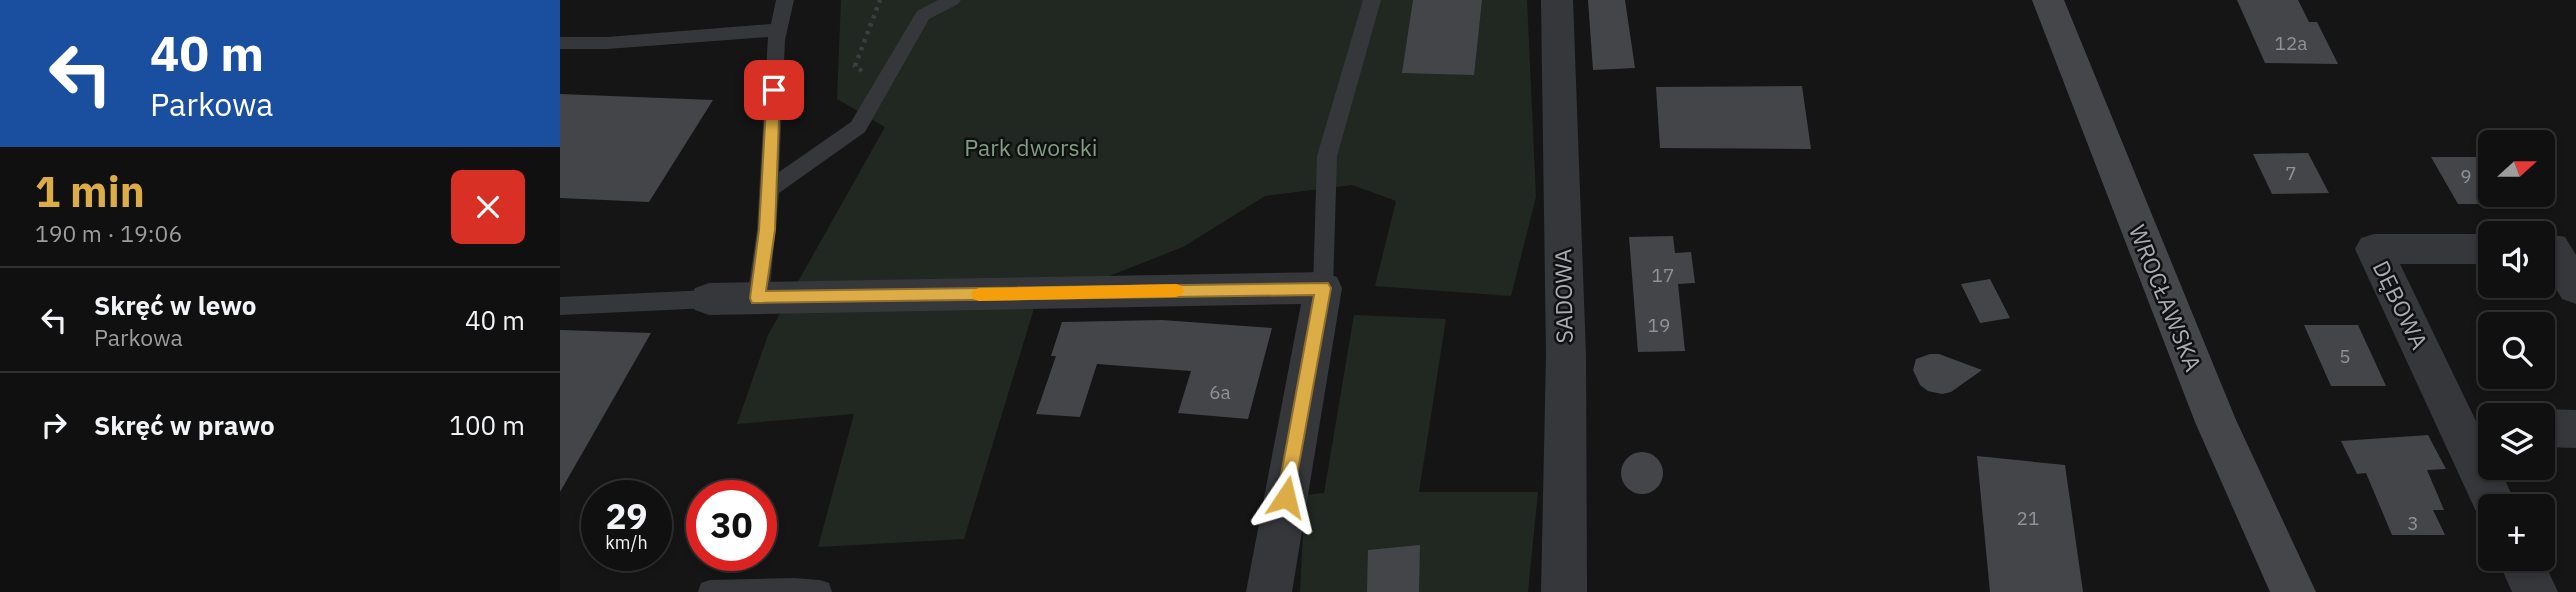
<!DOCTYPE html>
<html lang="pl">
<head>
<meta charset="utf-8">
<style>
	body { margin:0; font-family:"IBM Plex Sans",sans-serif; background:#1e1e1e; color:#f1f3f6; height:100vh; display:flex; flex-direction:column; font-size:26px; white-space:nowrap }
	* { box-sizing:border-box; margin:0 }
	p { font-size:23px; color:#9c9d9f }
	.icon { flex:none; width:38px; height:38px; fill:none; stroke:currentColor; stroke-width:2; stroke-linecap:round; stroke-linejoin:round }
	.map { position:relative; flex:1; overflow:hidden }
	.side { display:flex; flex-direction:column; background:#101010; width:560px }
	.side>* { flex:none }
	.hud { background:#1a4fa0; color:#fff; overflow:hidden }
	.needle { width:46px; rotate:69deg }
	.fabs { position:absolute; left:1918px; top:130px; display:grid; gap:14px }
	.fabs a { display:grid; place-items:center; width:77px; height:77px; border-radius:10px; background:#101010; box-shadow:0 4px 10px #0003,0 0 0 2px #303030; font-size:35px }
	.speed { position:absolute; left:21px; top:480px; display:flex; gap:14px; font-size:35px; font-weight:700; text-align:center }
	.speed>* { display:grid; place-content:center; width:91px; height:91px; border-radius:50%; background:#101010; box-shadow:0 4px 10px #0003,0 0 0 2px #303030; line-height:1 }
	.speed small { font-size:18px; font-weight:400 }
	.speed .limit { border:10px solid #d22; background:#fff; color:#111 }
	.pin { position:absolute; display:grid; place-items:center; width:60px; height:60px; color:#fff; margin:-30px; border-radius:14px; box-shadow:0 4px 10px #0006 }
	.me { position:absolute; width:77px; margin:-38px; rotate:10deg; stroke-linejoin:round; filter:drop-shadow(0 0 5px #0008) }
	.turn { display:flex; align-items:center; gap:24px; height:147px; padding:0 35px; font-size:32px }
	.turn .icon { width:91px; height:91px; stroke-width:2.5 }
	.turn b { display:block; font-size:49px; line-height:60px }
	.round { display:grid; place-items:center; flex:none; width:74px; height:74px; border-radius:10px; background:#1e1e1e }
	.head { display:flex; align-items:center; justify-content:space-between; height:119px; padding:0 35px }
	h1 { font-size:42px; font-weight:700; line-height:52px; color:#dcad46 }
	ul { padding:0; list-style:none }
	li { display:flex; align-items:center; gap:21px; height:105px; padding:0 35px; border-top:2px solid #303030 }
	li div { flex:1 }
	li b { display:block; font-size:26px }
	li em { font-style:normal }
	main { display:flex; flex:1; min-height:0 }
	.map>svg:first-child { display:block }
	.green { fill:#212822 }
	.building { fill:#444549 }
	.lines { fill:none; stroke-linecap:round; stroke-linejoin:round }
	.path { stroke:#3c3e42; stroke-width:4.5; stroke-dasharray:3.5 5; stroke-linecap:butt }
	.service { fill:#36373b; fill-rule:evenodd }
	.minor { fill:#36373b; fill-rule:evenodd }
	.secondary { fill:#44464a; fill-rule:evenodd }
	.route { fill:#dcad46; stroke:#8f702e; stroke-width:2 }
	.slow { fill:#f59e0b }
	.labels { text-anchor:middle; stroke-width:5; stroke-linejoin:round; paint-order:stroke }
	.number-label { font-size:19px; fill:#8f929a }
	.park-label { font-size:23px; fill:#819e83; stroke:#101011 }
	.street-label { font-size:23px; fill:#a8acb5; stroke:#101011 }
</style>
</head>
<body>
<main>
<section class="side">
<div class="hud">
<div class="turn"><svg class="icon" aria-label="left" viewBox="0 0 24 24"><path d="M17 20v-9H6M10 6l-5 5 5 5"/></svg><div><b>40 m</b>Parkowa</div></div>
</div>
<div class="head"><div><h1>1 min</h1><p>190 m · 19:06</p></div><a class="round" style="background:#d93025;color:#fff"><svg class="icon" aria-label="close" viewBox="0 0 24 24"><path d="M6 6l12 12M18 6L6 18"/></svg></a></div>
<ul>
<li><svg class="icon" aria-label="left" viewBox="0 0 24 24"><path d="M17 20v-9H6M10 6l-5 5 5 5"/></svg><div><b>Skręć w lewo</b><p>Parkowa</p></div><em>40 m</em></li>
<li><svg class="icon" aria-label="right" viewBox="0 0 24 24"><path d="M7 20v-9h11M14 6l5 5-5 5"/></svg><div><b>Skręć w prawo</b></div><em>100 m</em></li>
</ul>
</section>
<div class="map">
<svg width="2016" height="592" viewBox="0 0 2016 592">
	<rect width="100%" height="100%" fill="#151516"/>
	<path class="green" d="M281,0H967L976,197L951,296L815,286L836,201L792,185L705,196L623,247L475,305L404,539L258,547L294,414L177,424L208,335L325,127L277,99Z
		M794,315L886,319L859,492H978L968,592H740L745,495L764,493Z"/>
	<path class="building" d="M853,0H922L914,75L842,73Z
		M1028,0H1065L1075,68L1033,70Z
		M1677,0H1738L1749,22H1757L1778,64L1705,63Z
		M1242,86L1251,149L1100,148L1096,87Z
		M0,94L153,100L89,202L0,198Z
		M1748,153L1769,193L1712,194L1693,154Z
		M1871,157H1930V194H1965L1971,204H1898Z
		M1113,236L1115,253L1131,252L1135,283L1118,284L1125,351L1078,352L1069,237Z
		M1430,279L1450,318L1420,323L1401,284Z
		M602,320L712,328L688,419L618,413L631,371L537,364L520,417L476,414L496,356H491L502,322Z
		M1744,325H1798L1826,386H1771Z
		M0,330L91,333L0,492Z
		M1370,354H1379L1422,370L1391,392L1382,394L1368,391L1360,385L1353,370L1356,359Z
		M1868,435L1886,469L1867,470L1884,510H1873L1885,535H1832L1806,473L1797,474L1781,441Z
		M1061 473a21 21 0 1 1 42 0a21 21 0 1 1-42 0Z
		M1417,456L1505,465L1523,592H1430Z
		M860,545L859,592H807L808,550Z"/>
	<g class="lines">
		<path class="path" d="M302,71L295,66L320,0"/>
		<path class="service" d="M216,0H234L225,40L219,172L291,122L357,11L378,0H401L398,4L369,19L305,132L219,193L209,298L205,304L198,307L191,304L187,298L197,230L208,37L47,49H0V37H47L211,24Z
			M803,0H821L777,156L773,288L770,294L763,297L756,294L753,288L757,156Z
			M149,290L156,293L160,299L156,305L149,308L0,315V297Z
			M234,578L260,580L269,583L272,592H138L141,583L150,580Z"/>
		<path class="minor" d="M981,0H1013L1026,355L1027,592H981L986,355Z
			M1983,233L2005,237L2016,255V304L2002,299L1983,266Z
			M1814,234H1930V264H1840L1930,450V467H1939L1957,506H1930V525L1920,520L1795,249L1801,238Z
			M763,272L777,277L782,288L732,592H686L741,304L149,315L135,310L130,299L135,288L149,283Z
			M1983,409L2016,410V448L1983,447V415H1968Z
			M1937,558H1982L1998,592H1952Z"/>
		<path class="secondary" d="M1472,0H1504L1676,420L1756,592H1710L1635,422Z"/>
	</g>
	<path class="route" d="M214,84L220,90L215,230L206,291L768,283L771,288L732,503L726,505L719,503L717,497L754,295L192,303L190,298L199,230L207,90Z"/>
	<path class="slow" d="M616,284L622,286L624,291L622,295L616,297L419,301L413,299L411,294L413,290L419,288Z"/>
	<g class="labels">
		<g class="number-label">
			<text x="1731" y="50">12a</text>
			<text x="1731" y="180">7</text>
			<text x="1906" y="183">9</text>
			<text x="1103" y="282">17</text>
			<text x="1099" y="332">19</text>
			<text x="1785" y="363">5</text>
			<text x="660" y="399">6a</text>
			<text x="1468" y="525">21</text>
			<text x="1853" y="530">3</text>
		</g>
		<g class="park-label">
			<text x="471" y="156">Park dworski</text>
		</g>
		<g class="street-label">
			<text transform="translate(1004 296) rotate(-91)" y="8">SADOWA</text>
			<text transform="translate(1605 298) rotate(68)" y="8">WROCŁAWSKA</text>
			<text transform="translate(1840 305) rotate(64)" y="8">DĘBOWA</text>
		</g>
	</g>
</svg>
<div class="fabs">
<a><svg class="needle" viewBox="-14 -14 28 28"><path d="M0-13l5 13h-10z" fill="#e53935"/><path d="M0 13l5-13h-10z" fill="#9c9d9f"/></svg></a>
<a><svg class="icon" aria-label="sound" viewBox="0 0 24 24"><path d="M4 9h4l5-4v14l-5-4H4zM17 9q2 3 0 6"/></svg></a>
<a><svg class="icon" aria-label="search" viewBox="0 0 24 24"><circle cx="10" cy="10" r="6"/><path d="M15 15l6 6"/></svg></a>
<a><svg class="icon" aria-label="layers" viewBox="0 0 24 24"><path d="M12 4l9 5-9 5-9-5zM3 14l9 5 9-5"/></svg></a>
<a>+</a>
</div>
<div class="speed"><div>29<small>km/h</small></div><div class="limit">30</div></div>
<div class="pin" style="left:214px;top:90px;background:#d93025"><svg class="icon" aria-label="arrive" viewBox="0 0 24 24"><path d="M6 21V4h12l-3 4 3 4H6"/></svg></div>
<svg class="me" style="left:726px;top:497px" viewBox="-20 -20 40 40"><path d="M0-17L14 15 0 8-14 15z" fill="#dcad46" stroke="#fff" stroke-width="4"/></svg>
</div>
</main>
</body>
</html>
